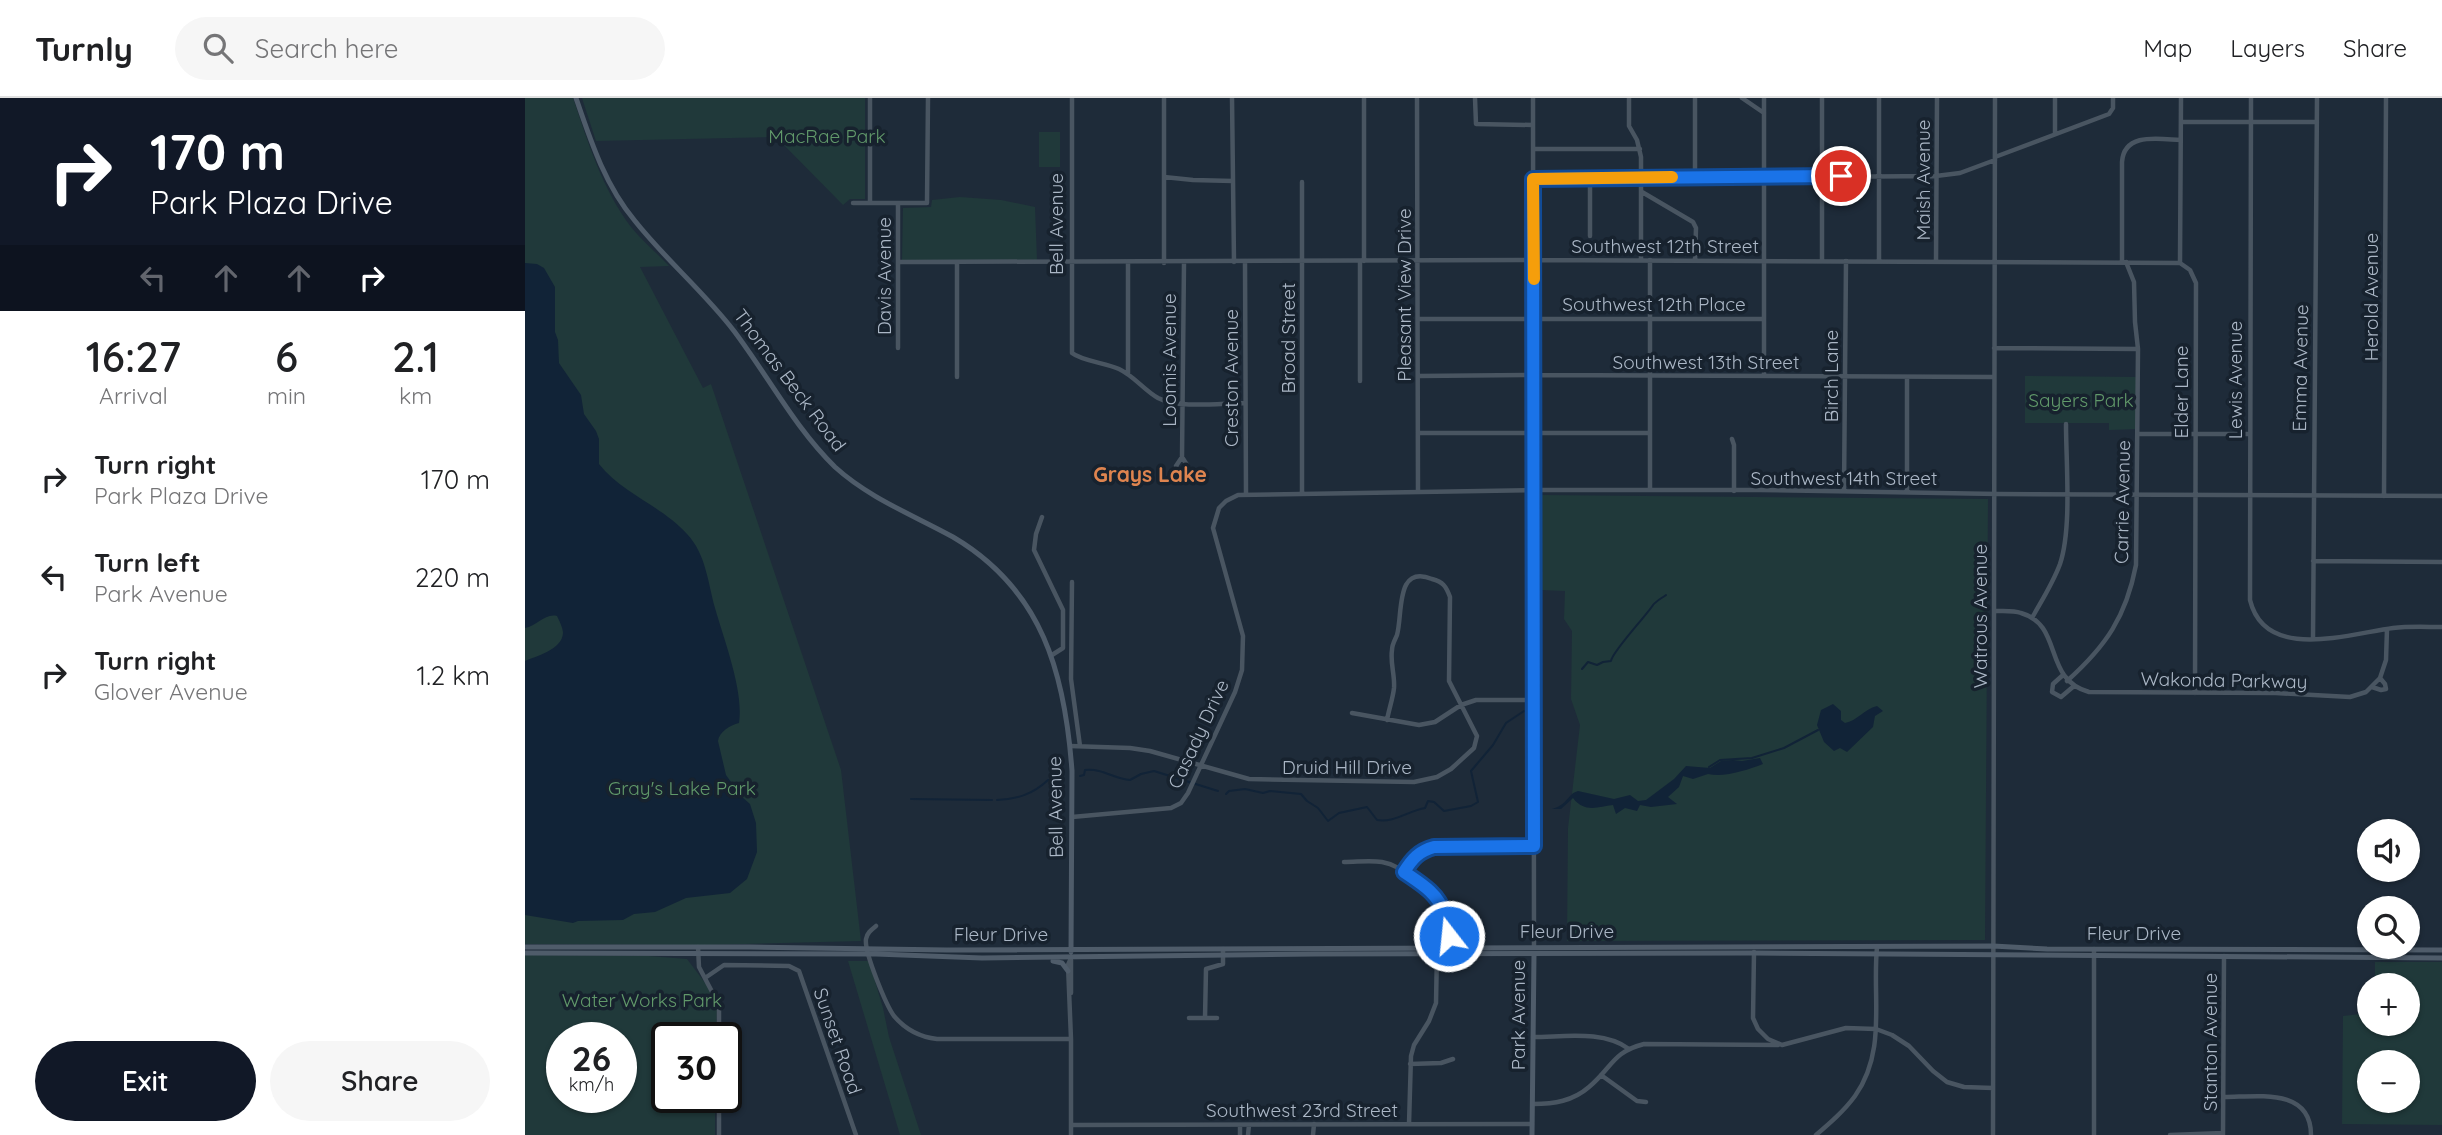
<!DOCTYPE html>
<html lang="en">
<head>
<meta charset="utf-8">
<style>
	body { margin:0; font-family:Quicksand,sans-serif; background:#f6f6f6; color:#202124; height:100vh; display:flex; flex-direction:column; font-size:26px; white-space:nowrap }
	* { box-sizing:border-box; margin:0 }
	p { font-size:23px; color:#757577 }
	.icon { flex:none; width:38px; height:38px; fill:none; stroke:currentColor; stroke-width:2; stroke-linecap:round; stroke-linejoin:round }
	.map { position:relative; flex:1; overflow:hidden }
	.details { display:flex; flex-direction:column; background:#fff; width:525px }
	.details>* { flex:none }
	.banner { background:#111827; color:#fff; overflow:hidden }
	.buttons { position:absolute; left:1832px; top:721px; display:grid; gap:14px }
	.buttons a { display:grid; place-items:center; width:63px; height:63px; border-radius:50%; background:#fff; box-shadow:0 2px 5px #0004; font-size:35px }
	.speed { position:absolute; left:21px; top:924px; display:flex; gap:14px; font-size:35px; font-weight:700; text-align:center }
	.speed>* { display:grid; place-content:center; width:91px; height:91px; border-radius:50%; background:#fff; box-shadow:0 2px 5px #0004; line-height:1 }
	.speed small { font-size:18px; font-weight:400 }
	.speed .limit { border:4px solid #111; border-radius:10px; background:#fff; color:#111 }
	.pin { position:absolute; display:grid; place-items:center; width:60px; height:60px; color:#fff; margin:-30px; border:4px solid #fff; border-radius:50%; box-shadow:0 2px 7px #0007 }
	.me { position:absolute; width:77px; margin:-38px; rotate:344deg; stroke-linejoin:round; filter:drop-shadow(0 0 5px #0008) }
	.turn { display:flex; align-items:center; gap:24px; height:147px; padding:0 35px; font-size:32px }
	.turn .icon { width:91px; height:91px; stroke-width:2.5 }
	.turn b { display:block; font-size:49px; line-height:60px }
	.lanes { display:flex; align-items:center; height:66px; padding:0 35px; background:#0003; justify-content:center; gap:35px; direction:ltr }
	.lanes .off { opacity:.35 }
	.eta { display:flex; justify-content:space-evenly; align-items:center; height:119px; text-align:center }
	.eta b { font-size:42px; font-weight:600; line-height:49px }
	.primary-button { display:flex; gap:14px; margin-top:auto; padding:14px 35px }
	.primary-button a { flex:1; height:80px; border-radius:42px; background:#111827; color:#fff; font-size:28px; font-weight:600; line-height:80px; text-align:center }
	.primary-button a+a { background:#f6f6f6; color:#202124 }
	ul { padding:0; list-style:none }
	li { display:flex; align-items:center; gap:21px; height:98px; padding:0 35px }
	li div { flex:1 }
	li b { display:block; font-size:26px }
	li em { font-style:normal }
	header { display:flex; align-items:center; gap:42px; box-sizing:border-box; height:98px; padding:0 35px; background:#fff; border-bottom:2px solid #e0e0e0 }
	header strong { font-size:33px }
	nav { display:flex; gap:38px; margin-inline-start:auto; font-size:24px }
	.search { width:490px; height:63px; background:#f6f6f6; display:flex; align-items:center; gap:18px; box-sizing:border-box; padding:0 24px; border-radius:38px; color:#757577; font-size:26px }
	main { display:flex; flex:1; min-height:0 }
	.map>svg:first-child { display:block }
	.green { fill:#20393a; fill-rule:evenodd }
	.water { fill:#112337 }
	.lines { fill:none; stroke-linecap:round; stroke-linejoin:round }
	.stream { stroke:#112337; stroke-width:2 }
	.minor { stroke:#495561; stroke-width:4.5 }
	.major { stroke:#4f5c6a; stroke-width:5 }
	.route-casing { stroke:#114b97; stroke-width:18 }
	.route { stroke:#1a73e8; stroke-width:12 }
	.slow { stroke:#f59e0b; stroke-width:12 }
	.labels { text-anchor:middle; stroke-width:7; stroke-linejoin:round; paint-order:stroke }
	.park-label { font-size:19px; fill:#61996a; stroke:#17222e }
	.street-label { font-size:19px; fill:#abb7c6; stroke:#17222e }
	.neighbourhood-label { font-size:21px; font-weight:bold; fill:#de844f; stroke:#17222e }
</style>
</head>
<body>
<header>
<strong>Turnly</strong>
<div class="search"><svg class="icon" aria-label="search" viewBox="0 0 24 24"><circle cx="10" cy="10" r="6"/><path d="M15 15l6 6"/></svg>Search here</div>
<nav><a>Map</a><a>Layers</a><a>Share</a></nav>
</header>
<main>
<section class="details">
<div class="banner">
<div class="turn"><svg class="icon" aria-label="right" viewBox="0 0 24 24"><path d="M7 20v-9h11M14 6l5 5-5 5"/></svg><div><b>170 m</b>Park Plaza Drive</div></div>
<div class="lanes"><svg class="icon off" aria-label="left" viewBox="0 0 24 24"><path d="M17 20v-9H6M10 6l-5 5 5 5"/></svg><svg class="icon off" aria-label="ahead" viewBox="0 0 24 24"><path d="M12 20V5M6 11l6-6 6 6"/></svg><svg class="icon off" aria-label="ahead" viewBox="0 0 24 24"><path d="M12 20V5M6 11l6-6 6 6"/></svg><svg class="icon" aria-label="right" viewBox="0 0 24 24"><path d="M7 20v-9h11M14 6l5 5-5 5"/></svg></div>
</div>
<div class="eta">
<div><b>16:27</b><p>Arrival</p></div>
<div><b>6</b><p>min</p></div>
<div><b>2.1</b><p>km</p></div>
</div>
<ul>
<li><svg class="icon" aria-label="right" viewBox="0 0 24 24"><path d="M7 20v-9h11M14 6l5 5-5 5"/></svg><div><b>Turn right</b><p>Park Plaza Drive</p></div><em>170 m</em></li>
<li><svg class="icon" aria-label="left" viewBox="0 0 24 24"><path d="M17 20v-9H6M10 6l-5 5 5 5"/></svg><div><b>Turn left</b><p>Park Avenue</p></div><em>220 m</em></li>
<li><svg class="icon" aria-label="right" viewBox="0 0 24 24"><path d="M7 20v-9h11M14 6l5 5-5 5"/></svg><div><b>Turn right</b><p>Glover Avenue</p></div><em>1.2 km</em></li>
</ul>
<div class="primary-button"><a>Exit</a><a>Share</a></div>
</section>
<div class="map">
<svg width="1917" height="1037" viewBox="0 0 1917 1037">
	<rect width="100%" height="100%" fill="#1e2b39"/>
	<path class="green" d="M0,0H48C63,44 77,91 106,129C117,143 132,155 144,168L115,169L178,290L186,286L316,672L336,843L180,847L0,846Z
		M57,0H340V101H325L318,107L251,39L71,43Z
		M514,34H535V69H514Z
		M435,99L476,102L510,109L512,162H377L378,110L406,109L407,102Z
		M1500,278L1613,279V331L1584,332V325H1500Z
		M1015,397L1463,401L1460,842L1042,843L1043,730L1055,627L1046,601L1047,533L1039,521L1040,493L1016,492Z
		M0,857L124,858L162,861L190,898L192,909L191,940H142V999H190V1037H0ZM37,940H96V999H37Z
		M323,863H344L358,910L364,939L396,1037H375Z
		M1850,864H1917V1027L1817,1026L1818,918L1844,915V926H1883V887H1850ZM1844,964H1883V1003H1844Z"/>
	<path class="water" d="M0,165L12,166L19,170L30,189V234L33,242L34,265L56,297L59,316L71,333L74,341V366C98,396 137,408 162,436C181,456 183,485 190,510C199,542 219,593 214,625C205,627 194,634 193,643L201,677L216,698L225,706L231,725L232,754L222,781L205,795L161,800L130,814L109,816L98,822L53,823L48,825L0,817V563C11,558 37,552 38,535C38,530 34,522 32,518C20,515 12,528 0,530Z
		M1308,606L1316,613V622L1320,625C1332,623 1339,611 1352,608L1358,613L1350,618L1348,629L1322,654L1315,650L1309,653L1299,644L1292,627L1296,612Z
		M1235,660L1238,666C1222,672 1199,680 1183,676L1168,681L1158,678L1154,689L1143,699L1152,706L1126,709L1115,707L1112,713L1100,710L1091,716L1088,707C1073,709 1059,715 1048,700L1036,711H1027C1044,706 1042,696 1053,693L1089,701L1105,697L1113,703L1121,702L1149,681L1161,668L1185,670L1196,663L1208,662L1217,663Z"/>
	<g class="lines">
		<path class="stream" d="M1057,571L1063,564L1072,567L1078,564L1086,563C1087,554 1121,518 1128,507C1131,503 1137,500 1141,497
			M1184,669L1195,662L1227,660L1259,650L1293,632
			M555,678L559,677L560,672C578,670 589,681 605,682L616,676L629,673L693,693
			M701,696L704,693L720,691L738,695L745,693L776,696L782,703L793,710L803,723L814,715L842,709L852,722C869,725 883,713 900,710L903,703L909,704L919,713L946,708L953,704L946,673L968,647L981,625L999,613
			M386,701L467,702
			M472,702C493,701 508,696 523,682"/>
		<path class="minor" d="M547,0V255C557,263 581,265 594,271C609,278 619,292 633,300C654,311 696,305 720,305
			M639,0V165
			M707,0L709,164
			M839,0V163
			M892,0L893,394
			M950,0L951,26L1008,27
			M1008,0L1009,849
			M1104,0V28L1112,42L1116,59V162
			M1170,0V79
			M1217,0L1239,15
			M1239,0V278
			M1297,0V163
			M1530,0V36
			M1656,0L1655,165L1665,172L1671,185L1670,595
			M1726,0L1725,502C1740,564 1823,536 1868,530C1884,528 1901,529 1917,529
			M1656,24H1792
			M1008,51H1115
			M1470,59L1584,16L1588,10V0
			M639,79L668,82L708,83
			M1008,81L1411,78L1435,75L1470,62
			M1065,81V138
			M1117,94L1168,124L1171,130L1170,163
			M328,105H402L403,0
			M345,105V0
			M1354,163V0
			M373,164L1008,162L1655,165
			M432,164V279
			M720,164L721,397
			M1411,164L1412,0
			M1597,164V64C1599,34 1634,41 1655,42
			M603,165V276
			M893,221H1239
			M373,250V105
			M1469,250L1613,251
			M893,278L1007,277L1469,279
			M835,283V163
			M893,335H1125
			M1613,336H1724
			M1207,341L1209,347V393
			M657,359L659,164
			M657,359L662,367L661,372L657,374L653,373L651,368Z
			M1125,392V162
			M1319,393L1321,163
			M1382,394V279
			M777,396V84
			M1859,398L1861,0
			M517,419L511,436L509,452L538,512V550L527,557
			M1788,463L1917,464
			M547,484L546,581L555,648
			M1469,513C1478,513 1488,512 1496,515C1539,527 1517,581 1564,594L1751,595L1825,599L1841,594L1855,580L1861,562L1862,531
			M1507,520C1517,502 1528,485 1535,466C1547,430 1541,366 1541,326
			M1788,540L1792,0
			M1538,577L1528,586L1527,594L1536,599L1549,588
			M1542,583C1581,548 1601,519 1611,467L1613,251L1610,224L1609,184L1601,164
			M1847,589L1856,592L1861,591L1860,586L1855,580
			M827,615L894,627L910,624L936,607L951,602H1009
			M545,648L605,650L625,653L724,681L889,684L912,679L926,671L949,650L952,638L924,583L925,499C921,488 918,484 907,481C870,466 878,516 872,537C870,542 867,546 867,552C865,565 870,577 869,590C868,600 864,611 862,622
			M547,719L646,710L656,705L663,695L710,594L717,572L718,538L688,430L694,410L701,403L713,397L1009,392H1235L1473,396L1917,398
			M819,764C832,764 845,762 857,764C869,766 877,772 886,779C916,800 924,816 924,852
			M879,774L892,757L909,749L1009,748
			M351,828C346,832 342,835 341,841C339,854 361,907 369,918C380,931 395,939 412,941H546
			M173,849L174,869L194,907V940
			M919,851L922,832
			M1229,854L1228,920L1233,931L1243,941L1257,947L1321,930L1351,931L1367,937L1384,948L1408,973L1422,984L1439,989L1468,990
			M546,860L543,867L546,941V1037
			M180,880L199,867L264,868L274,873L331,1037
			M546,895V862
			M664,920H692
			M680,920L681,871L698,866V851
			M1008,939C1039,939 1078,932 1104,951
			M885,966L916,965L928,961
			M1076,977L1112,1003L1121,1004
			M1699,999C1732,999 1786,989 1786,1037
			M1008,1006C1029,1006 1048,1003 1064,989C1087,970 1087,954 1119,946L1253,947
			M884,1026L886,958L889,947L904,923L911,905L912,854
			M546,1027L1007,1026
			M194,1037V999
			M715,1037V1027
			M723,1037L724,1027
			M788,1037L789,1026
			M1291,1037C1305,1025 1319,1013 1330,998C1362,953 1347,900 1352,849
			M1468,1037L1470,0
			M1569,1037V851
			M1645,1037L1698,1035
			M1698,1037L1699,858"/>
		<path class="major" d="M51,0C66,44 80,87 110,123C141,162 179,194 209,233C243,278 270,330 310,369C344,400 388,417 428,439C518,492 540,576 547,673L546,854
			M0,849H225L422,852L1468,848L1522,851L1917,852
			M0,855L351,856L457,860L790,856L1228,855L1917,860
			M528,863L537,865L543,873
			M1007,1037L1009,856"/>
	</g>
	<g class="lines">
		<defs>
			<path id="route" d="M924,838C922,830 922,822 919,815C913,795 895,785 879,774C887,761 894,753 909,749L1009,748L1008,81L1316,78"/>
		</defs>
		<use href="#route" class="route-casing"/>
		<use href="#route" class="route"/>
		<path class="slow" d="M1009,181L1008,81L1147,79"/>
	</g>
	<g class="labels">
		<g class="park-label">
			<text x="302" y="45">MacRae Park</text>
			<text x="1556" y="309">Sayers Park</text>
			<text x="157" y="697">Gray's Lake Park</text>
			<text x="117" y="909">Water Works Park</text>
		</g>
		<g class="street-label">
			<text transform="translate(1398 82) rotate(-90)" y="7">Maish Avenue</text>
			<text transform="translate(531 126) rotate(-90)" y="7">Bell Avenue</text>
			<text x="1140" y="155">Southwest 12th Street</text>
			<text transform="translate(359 178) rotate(-90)" y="7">Davis Avenue</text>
			<text transform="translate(879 197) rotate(-90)" y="7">Pleasant View Drive</text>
			<text transform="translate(1846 199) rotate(-90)" y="7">Herold Avenue</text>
			<text x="1129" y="213">Southwest 12th Place</text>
			<text transform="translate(763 240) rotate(-90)" y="7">Broad Street</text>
			<text transform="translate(644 262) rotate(-90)" y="7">Loomis Avenue</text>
			<text x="1181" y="271">Southwest 13th Street</text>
			<text transform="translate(1775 270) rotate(-89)" y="7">Emma Avenue</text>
			<text transform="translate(1306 278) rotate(-90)" y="7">Birch Lane</text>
			<text transform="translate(706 280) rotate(-90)" y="7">Creston Avenue</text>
			<text transform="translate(265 282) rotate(53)" y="7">Thomas Beck Road</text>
			<text transform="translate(1710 282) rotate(-90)" y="7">Lewis Avenue</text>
			<text transform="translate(1656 294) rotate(-90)" y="7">Elder Lane</text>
			<text x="1319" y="387">Southwest 14th Street</text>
			<text transform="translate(1597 404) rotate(-89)" y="7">Carrie Avenue</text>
			<text transform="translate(1455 518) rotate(-90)" y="7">Watrous Avenue</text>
			<text transform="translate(1699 582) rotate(1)" y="7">Wakonda Parkway</text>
			<text transform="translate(673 636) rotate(-65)" y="7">Casady Drive</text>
			<text x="822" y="676">Druid Hill Drive</text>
			<text transform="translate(530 709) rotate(-91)" y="7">Bell Avenue</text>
			<text x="1042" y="840">Fleur Drive</text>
			<text x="1609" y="842">Fleur Drive</text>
			<text x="476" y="843">Fleur Drive</text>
			<text transform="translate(993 917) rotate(-90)" y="7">Park Avenue</text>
			<text transform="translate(313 943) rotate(71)" y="7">Sunset Road</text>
			<text transform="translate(1685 944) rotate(-90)" y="7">Stanton Avenue</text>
			<text x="777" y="1019">Southwest 23rd Street</text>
		</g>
		<g class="neighbourhood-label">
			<text x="625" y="384">Grays Lake</text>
		</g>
	</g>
</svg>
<div class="buttons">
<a><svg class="icon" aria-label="sound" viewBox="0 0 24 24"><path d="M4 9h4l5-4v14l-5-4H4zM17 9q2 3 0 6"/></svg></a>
<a><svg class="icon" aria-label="search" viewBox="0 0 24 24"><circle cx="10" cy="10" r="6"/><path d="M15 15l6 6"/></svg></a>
<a>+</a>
<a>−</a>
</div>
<div class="speed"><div>26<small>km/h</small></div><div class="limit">30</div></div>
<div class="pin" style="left:1316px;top:78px;background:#d93025"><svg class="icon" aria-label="arrive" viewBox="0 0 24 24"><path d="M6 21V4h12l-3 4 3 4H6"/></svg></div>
<svg class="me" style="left:924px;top:838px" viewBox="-20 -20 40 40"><circle r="17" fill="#1a73e8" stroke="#fff" stroke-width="3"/><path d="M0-11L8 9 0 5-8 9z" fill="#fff"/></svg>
</div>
</main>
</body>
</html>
